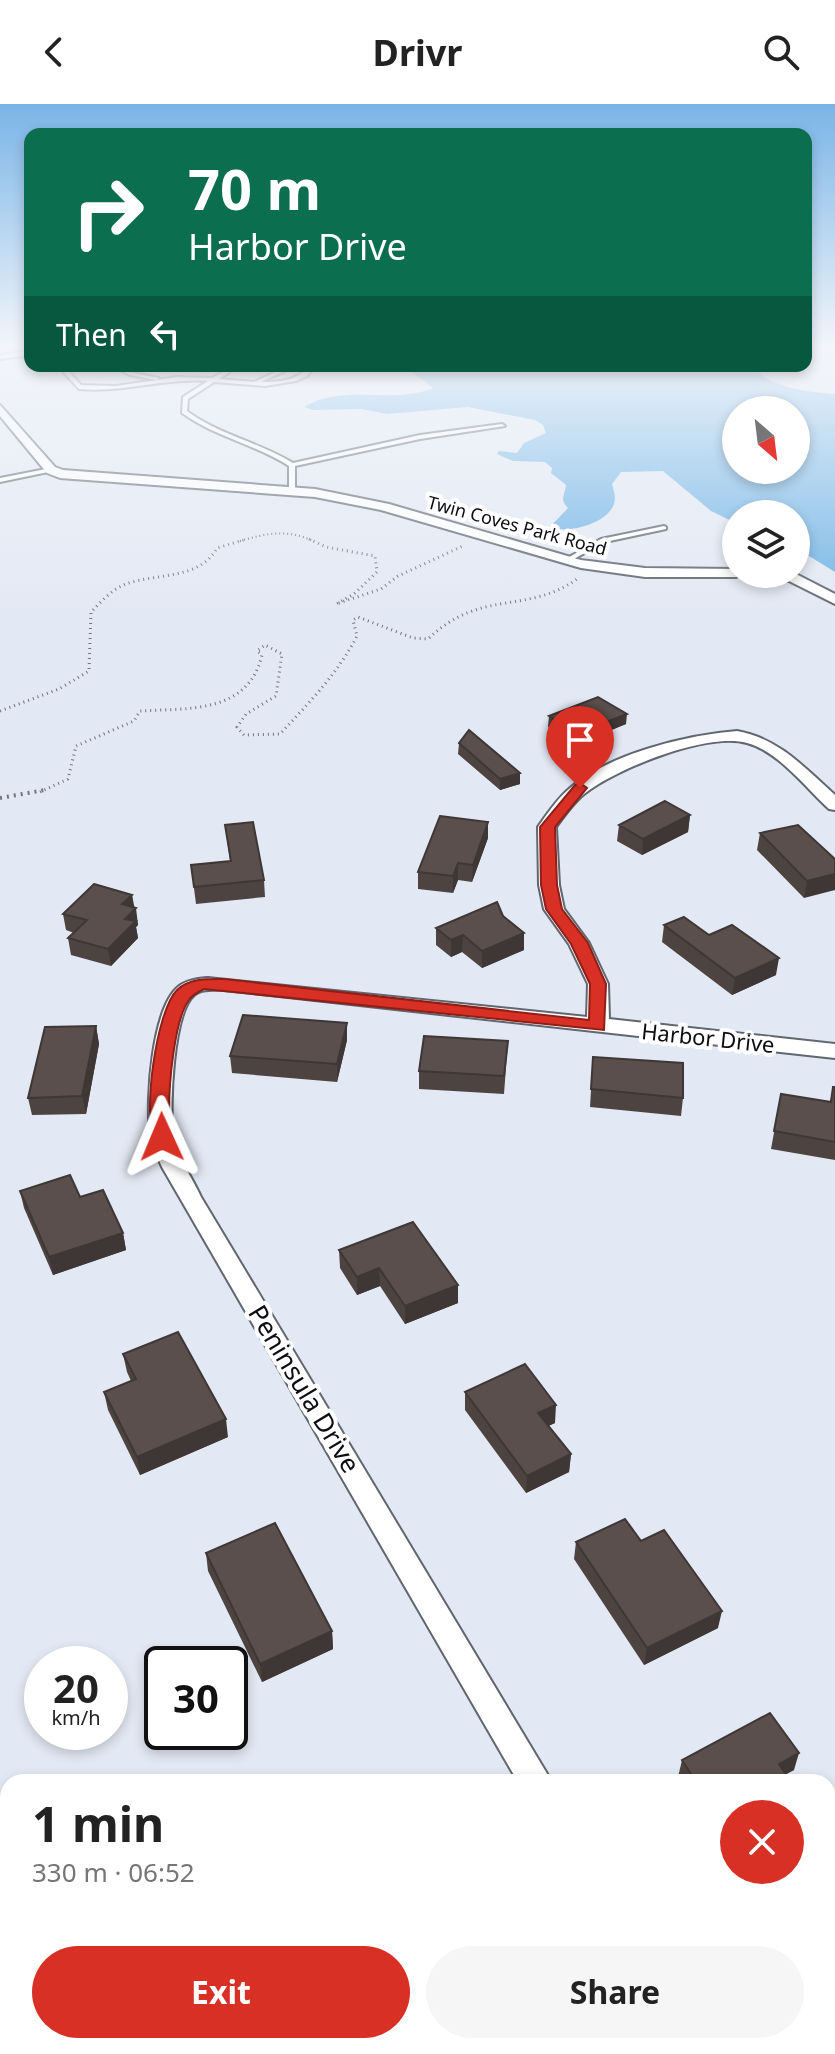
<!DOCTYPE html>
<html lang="en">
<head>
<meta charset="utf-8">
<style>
	body { margin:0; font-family:"Noto Sans",sans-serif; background:#f6f6f6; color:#222; height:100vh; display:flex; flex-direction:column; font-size:30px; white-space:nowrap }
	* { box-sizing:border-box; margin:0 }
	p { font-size:26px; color:#767676 }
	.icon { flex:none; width:44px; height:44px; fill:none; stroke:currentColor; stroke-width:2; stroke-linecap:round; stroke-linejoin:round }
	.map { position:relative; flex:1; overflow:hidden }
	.panel { position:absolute; left:0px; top:1670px; width:836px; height:280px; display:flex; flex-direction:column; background:#fff; border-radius:24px 24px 0 0; box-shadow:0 4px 12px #0003 }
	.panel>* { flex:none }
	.guide { position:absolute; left:24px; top:24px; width:788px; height:244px; border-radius:16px; box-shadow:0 4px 12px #0003; background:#0b6e4f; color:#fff; overflow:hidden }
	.needle { width:52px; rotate:152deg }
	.buttons { position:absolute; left:722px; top:292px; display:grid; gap:16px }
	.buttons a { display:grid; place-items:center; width:88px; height:88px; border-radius:50%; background:#fff; box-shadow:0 4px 12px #0003; font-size:40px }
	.speed { position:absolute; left:24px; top:1542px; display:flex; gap:16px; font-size:40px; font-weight:700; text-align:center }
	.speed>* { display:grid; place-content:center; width:104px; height:104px; border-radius:50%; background:#fff; box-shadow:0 4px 12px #0003; line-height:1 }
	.speed small { font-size:20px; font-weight:400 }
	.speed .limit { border:4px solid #111; border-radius:12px; background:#fff; color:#111 }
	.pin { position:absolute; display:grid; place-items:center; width:68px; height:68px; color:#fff; margin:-82px -34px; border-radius:50% 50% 50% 0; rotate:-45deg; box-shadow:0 0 8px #0007 }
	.pin .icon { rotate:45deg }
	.me { position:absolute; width:88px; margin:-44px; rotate:359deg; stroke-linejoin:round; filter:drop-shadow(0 0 6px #0008) }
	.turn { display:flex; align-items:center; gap:28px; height:168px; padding:0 32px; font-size:36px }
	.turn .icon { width:104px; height:104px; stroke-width:2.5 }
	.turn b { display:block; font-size:56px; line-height:68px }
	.then { display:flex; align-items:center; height:76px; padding:0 32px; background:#0003; gap:16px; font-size:30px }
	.round { display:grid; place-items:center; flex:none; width:84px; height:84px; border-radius:42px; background:#f6f6f6 }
	.summary { display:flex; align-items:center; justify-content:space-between; height:136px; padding:0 32px }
	h1 { font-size:48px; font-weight:700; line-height:60px }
	.primary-button { display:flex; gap:16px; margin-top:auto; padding:16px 32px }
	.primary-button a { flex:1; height:92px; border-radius:48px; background:#d93025; color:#fff; font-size:32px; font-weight:700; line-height:92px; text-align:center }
	.primary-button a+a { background:#f6f6f6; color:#222 }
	header { display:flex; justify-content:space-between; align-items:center; height:104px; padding:0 32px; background:#fff; font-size:36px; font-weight:700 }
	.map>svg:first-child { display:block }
	.water { fill:#72b5e6; fill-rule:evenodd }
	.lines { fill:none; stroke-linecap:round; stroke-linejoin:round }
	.service-casing { stroke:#61666f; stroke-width:4 }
	.minor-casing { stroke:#61666f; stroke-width:4 }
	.path-far3 { stroke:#71757c; stroke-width:2; stroke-dasharray:1 3; stroke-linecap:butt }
	.path-far2 { stroke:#71757c; stroke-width:3; stroke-dasharray:1 4; stroke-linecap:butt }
	.path-far1 { stroke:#71757c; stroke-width:4; stroke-dasharray:2 5; stroke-linecap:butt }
	.path { stroke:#71757c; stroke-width:6; stroke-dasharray:3 9; stroke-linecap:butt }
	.service { fill:#fff; fill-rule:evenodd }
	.minor { fill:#fff; fill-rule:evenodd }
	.wall { fill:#4d4442 }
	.shaded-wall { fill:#3f3736 }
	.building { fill:#5a4f4d; stroke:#3f3736; stroke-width:2 }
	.route { fill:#d93025; stroke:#8d1f18; stroke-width:2 }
	.labels { text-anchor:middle; stroke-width:8; stroke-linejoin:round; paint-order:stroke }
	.far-street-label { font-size:18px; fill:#0c0e11; stroke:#fff }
	.street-label { font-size:22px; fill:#0c0e11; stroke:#fff }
	.near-street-label { font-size:26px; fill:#0c0e11; stroke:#fff }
</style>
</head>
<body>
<header><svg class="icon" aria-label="back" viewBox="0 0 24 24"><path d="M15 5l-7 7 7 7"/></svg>Drivr<svg class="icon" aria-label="search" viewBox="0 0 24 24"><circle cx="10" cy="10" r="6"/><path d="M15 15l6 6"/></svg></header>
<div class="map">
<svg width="835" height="1950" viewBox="0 0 835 1950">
	<rect width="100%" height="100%" fill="#e3e9f4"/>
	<path class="water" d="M404,262H754C764,283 813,289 835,290V468L796,444V410H736V419L711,407L663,367L621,368L612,380C614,387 616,392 614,400C608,419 567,431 550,423L568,404C559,395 565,391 566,381L551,369L552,364L545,358L513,357L497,350L499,347L517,349L524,339L546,329L543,321L535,316L468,303L387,310L361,305L313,306L304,303C343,279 393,301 433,284ZM736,306H796V366H736Z"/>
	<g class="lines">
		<defs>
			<path id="service" d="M30,247V251L0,255V251Z
				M58,262H64L81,281L116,282L177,273L212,274L228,265L226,262H232L234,265L219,275L254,278L288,262H296L261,278C280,278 297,277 309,262H315L307,272L296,277L265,282L214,278L188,295L187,307C219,331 259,338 293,359L420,331L502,320L505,322L420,335L295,362V386L292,388L289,386V362C255,340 215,333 182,309L183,293L208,277C164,274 122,289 79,285Z
				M113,262H120L133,269L159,274L156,276L130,271Z
				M51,364L54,366L53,367L0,378V374Z
				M664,422L666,423V425L605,438L570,457L564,456L601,435Z"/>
			<path id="minor" d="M0,301L55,363L63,366L315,385L389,400L581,456L645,464L736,465V470H742L736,473H645L581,464L381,406L315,393L60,374L47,369L0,312Z
				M751,470H796L835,490V500L789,477L758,474Z
				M737,627C778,634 805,664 835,691V706L829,705C806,684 778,647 747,639C707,628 615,665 584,690C573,699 564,712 556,723L559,781L564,805L589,839L608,880L609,915L835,940V954L224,886C214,886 202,884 194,891C173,909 169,1004 173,1031C177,1053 192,1073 201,1093L552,1678H518L162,1063C157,1052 152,1040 150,1028C146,995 152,905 178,883C186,876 198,875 208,874L587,913L588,880L569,840L544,805L539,781L538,723C547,710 557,695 569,685C608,650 686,631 737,627Z
				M675,1942H712L715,1950H678Z"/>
		</defs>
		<use href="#service" class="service-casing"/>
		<use href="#minor" class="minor-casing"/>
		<path class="path-far3" d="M240,437C267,429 288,425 313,437"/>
		<path class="path-far2" d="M309,435L326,443L375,452L377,468L354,490L336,500L381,485L398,472L465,441
			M0,607L59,585L89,567L91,508C101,498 112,485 126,480C156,469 200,476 217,444L247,435
			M40,688L68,675L76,642L134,617L140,607C189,604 248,610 262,551L257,547L265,541L282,550L276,592L246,610L237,623L244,631L280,630C308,600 338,569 357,532L353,516L358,513L413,534L428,535C481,484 527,511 577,475"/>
		<path class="path-far1" d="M0,694L45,686"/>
		<path class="path" d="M0,1792L8,1787
			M161,1942L163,1950"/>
		<use href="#service" class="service"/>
		<use href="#minor" class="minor"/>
	</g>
	<path class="wall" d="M549,612L626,620L577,640L548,623Z
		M459,639L520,680L500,686L458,650Z
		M690,711L688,728L642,751L617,737L619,721Z
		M225,721L264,776L265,793L196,800L191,761L230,757Z
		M760,729L835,755L804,794L757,746Z
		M488,734L472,778L458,776L453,789L418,785V768Z
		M132,791L138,821L136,823L138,834L111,862L71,851L68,834L74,829L66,826L63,810Z
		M503,812L524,829V846L482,864L462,848L451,853L436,841V824Z
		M664,821L709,831L776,871L732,891L662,838Z
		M96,922L99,940L86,1010L32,1011L28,994Z
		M347,936L337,978L232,969L230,952Z
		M508,937L504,990L419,985V967Z
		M593,953L683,994L681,1012L590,1003Z
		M833,983H835V1056L771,1045L781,990L830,998Z
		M20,1087L123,1129L126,1146L53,1171L24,1104Z
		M339,1146L458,1199L405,1220L380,1182L357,1191L340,1164Z
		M123,1250L228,1333L140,1371L108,1306L104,1288L131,1277L127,1268Z
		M465,1288L555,1319L548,1322L571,1350L569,1368L526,1389L465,1306Z
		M641,1437L718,1524L644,1561L574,1455L576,1438Z
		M206,1449L332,1527L333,1545L262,1578L208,1467Z
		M682,1656L794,1666L785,1670L791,1678H681L678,1673Z"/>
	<path class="shaded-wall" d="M627,610L626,620L577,640L578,629Z
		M520,669V680L500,686V675Z
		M690,711L688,728L642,751L643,735Z
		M488,718V734L472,778L473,761Z
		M458,759V776L453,789V772Z
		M835,770V786L804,794L807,777Z
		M132,791L134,806L136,804L138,821L136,823L138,834L111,862L108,845L122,800Z
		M524,829V846L482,864V847Z
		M463,831L462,848L451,853V836Z
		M779,854L776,871L732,891L735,874Z
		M347,919V936L337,978V960Z
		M96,922L99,940L86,1010L82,992Z
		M123,1129L126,1146L53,1171L49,1153Z
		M379,1164L380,1182L357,1191V1173Z
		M458,1181V1199L405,1220V1202Z
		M556,1301L555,1319L537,1327L538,1309Z
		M226,1315L228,1333L140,1371L137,1353Z
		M571,1350L569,1368L526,1389L527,1372Z
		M722,1507L718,1524L644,1561L647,1544Z
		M332,1527L333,1545L262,1578L260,1560Z
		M799,1649L794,1666L774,1677L779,1660Z
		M835,1782V1794L828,1798V1786Z"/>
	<path class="building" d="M598,593L627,610L578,629L549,612Z
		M469,626L520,669L500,675L459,639Z
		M665,697L690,711L643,735L619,721Z
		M440,712L488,718L473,761L458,759L453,772L418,768Z
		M253,718L264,776L194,783L191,761L231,757L225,721Z
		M798,721L835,755V770L807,777L760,729Z
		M94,780L132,791L122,800L136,804L125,815L136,817L108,845L68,834L87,816L63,810Z
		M497,798L503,812L524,829L482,847L463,831L451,836L436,824Z
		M684,813L709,831L732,821L779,854L735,874L664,821Z
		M243,911L347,919L337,960L230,952Z
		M96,922L82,992L28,994L45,923Z
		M424,932L508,937L504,972L419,967Z
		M593,953L683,959V994L591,985Z
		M833,983H835V1038L774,1027L781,990L831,998Z
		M70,1071L80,1093L103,1086L123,1129L49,1153L20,1087Z
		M413,1118L458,1181L405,1202L379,1164L357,1173L339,1146Z
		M178,1228L226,1315L137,1353L104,1288L136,1275L123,1250Z
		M525,1260L556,1301L538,1309L571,1350L527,1372L465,1288Z
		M625,1415L641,1437L664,1426L722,1507L647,1544L576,1438Z
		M275,1419L332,1527L260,1560L206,1449Z
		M770,1609L799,1649L779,1660L791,1678H696L682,1656Z
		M828,1731L835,1741V1782L828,1786Z"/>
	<linearGradient id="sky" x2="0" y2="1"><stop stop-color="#79b4e7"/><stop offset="0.47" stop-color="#f2f5fa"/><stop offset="1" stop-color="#f2f5fa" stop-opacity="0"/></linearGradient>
	<rect width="835" height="513" fill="url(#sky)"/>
	<path class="route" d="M580,679L587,684L555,723L557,781L562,805L588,839L606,880L604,926L204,885C198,888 192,891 189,896C174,916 169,981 169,1007C169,1017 173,1028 168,1038H155C142,1012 156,907 177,886C190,874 207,875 224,875L589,916L590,880L571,840L546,805L541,781L540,723L575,681Z"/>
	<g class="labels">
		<g class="far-street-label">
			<text transform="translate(517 422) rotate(15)" y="6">Twin Coves Park Road</text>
		</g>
		<g class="street-label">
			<text transform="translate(708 934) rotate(6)" y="8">Harbor Drive</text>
		</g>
		<g class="near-street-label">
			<text transform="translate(304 1285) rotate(59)" y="9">Peninsula Drive</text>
		</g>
	</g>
</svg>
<div class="buttons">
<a><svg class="needle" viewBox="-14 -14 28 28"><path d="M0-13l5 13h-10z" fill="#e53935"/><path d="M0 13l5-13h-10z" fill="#767676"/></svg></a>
<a><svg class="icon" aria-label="layers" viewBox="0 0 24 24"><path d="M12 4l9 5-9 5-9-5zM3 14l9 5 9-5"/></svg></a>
</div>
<div class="speed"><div>20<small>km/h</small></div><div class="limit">30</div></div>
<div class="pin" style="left:580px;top:684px;background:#d93025"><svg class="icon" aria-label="arrive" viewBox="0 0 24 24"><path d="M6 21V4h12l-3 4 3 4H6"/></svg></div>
<svg class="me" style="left:162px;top:1033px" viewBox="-20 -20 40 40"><path d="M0-17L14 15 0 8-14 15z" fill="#d93025" stroke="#fff" stroke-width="4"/></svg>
<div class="guide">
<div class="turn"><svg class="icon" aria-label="right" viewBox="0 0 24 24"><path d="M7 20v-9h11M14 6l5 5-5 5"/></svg><div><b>70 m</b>Harbor Drive</div></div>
<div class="then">Then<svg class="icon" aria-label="left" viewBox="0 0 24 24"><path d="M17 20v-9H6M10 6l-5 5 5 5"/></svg></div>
</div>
<section class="panel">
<div class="summary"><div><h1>1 min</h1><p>330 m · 06:52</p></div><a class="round" style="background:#d93025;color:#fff"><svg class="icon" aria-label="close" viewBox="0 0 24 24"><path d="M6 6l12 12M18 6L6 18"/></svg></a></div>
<div class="primary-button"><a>Exit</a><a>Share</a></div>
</section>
</div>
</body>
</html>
